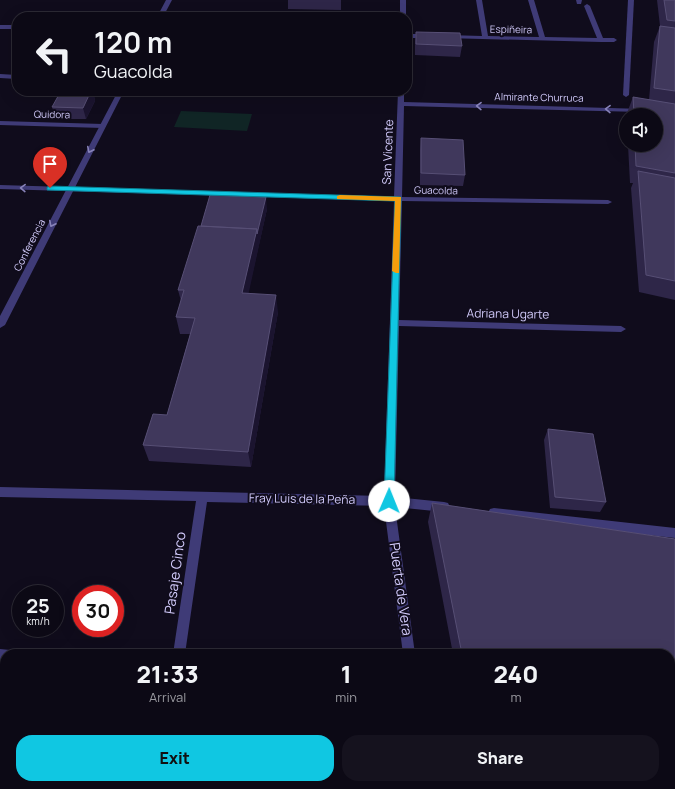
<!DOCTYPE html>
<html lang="en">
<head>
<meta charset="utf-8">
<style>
	body { margin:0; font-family:Manrope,sans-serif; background:#15121e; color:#f1f3f6; height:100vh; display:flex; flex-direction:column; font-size:15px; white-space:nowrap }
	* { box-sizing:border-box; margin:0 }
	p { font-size:13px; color:#9a9aa0 }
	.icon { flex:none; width:22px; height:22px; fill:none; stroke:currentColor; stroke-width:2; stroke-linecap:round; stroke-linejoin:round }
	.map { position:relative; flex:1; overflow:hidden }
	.panel { position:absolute; left:0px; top:649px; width:675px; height:140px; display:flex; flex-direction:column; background:#0c0915; border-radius:16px 16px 0 0; box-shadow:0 4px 16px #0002,0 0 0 1px #2c2a34 }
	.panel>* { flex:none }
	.hud { position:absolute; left:12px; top:12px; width:400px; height:84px; border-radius:16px; box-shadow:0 4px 16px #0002,0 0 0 1px #2c2a34; background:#0c0915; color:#f1f3f6; overflow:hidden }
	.controls { position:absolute; left:619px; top:108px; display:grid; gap:8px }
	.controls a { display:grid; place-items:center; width:44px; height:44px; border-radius:50%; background:#0c0915; box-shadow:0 4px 16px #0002,0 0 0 1px #2c2a34; font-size:20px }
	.speed { position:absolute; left:12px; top:585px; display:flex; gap:8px; font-size:20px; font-weight:700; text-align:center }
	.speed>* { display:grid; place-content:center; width:52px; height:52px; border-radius:50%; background:#0c0915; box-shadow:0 4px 16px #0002,0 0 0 1px #2c2a34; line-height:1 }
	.speed small { font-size:10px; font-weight:400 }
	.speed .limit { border:6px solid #d22; background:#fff; color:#111 }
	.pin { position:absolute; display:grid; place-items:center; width:34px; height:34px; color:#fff; margin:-41px -17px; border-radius:50% 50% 50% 0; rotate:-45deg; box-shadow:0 0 4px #0007 }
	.pin .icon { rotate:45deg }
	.me { position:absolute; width:44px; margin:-22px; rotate:1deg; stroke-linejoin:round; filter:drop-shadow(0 0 3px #0008) }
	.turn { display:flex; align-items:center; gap:14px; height:84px; padding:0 16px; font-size:18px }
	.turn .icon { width:52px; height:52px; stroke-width:2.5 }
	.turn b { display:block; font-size:28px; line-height:34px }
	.eta { display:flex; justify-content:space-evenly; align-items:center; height:68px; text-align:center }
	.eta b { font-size:24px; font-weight:800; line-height:28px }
	.primary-button { display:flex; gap:8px; margin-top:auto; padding:8px 16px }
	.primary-button a { flex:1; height:46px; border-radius:16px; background:#10c7e2; color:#111; font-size:16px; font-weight:800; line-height:46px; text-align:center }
	.primary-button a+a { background:#15121e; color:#f1f3f6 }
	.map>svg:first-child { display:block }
	.green { fill:#102525 }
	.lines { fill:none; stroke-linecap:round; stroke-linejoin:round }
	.path { stroke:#35a5a2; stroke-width:3; stroke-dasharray:2.5 4; stroke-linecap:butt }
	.service { fill:#3f3b77; fill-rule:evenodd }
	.minor { fill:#3f3b77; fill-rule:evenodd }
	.tertiary { fill:#3f3b77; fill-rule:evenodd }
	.wall { fill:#2e2648 }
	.shaded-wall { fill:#1b142f }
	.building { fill:#40385c; stroke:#574f75 }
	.oneway { stroke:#8883b9 }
	.route { fill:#10c7e2; stroke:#0a8193 }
	.slow { fill:#f59e0b }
	.labels { text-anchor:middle; stroke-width:4; stroke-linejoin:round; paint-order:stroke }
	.far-street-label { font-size:10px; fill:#d2cbfb; stroke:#100c1c }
	.street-label { font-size:12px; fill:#d2cbfb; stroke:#100c1c }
	.near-street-label { font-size:14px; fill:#d2cbfb; stroke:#100c1c }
</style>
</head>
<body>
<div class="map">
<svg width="675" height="789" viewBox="0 0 675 789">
	<rect width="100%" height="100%" fill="#100c1c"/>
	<path class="green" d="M181,111L252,114L247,131L174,127Z"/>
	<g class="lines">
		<path class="path" d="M297,784V789
			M119,789L120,784"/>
		<path class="service" d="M628,0H634L629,95L626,97L623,95Z"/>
		<path class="minor" d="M400,0H406V17H400Z
			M476,0H482L488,36L539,37L528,0H534L545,37L597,38L584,6L587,4L590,6L603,38H614L617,40L614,42H601L445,38L444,37L447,35L482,36Z
			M576,0H582L581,4H577Z
			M0,25H17V29H0Z
			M407,34H429L432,36L429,38H407Z
			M0,74L17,75V79L0,78Z
			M398,91H404V102L643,109L644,110L641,112L404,106L402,197L608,200L612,202L608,204L402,201L399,320L621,326L626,329L621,332L399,326L395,497L444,502L448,503L450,507L448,511L444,512L395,507L415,654H403L384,506L207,502L185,654H173L196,501L0,497V487L384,496L394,201L0,189V185L394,197Z
			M0,121L103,124L106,126L103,128L0,125Z
			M494,508L675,528V538L494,518L490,517L488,513L490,509Z
			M0,649L10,650L11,654H5V661H0Z
			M420,784H434V789H420Z"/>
		<path class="tertiary" d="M166,0H172L163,17H157Z
			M118,91H124L5,325L0,328V316Z"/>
	</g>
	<path class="wall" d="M288,0H341V10L288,9Z
		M657,0H675V300L639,292L631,188L633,183H630L628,145H656V115H628L627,113L633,97L649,100L654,42L660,26Z
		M416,32L462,46L460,57L415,55V42Z
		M61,91H93L95,101L86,119H56L52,107Z
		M421,138L465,175L463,186L420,185V150Z
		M267,209L248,293L278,312L251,467L149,461L143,445L167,415L190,334H180L176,317L181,301L178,290L201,226Z
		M548,429L606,502L600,512L550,508L544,440Z
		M432,503L675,539V789H479L478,784H670V654H453L428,522Z"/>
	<path class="shaded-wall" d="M91,91H93L95,101L86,119L83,108Z
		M266,197L267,209L245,310L242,293L257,229Z
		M276,295L278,312L251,467L248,452Z
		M0,662L5,667V697L0,711Z"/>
	<path class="building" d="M664,0H675V21L667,20Z
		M660,26L675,28V91L654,88Z
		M416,32L460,33L462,46L416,44Z
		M61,91H91L83,108L52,107Z
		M633,97L675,104V173L636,166L635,145H656V115H634Z
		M421,138L463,140L465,175L421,173Z
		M638,171L675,178V281L646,275Z
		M210,195L266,197L257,234V229L201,226Z
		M198,226L257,229L242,293L276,295L248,452L143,445L153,414L167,415L195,318L176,317L184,290H178Z
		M548,429L593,434L606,502L555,497Z
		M432,503L675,539V789H489L488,784H670V654H462Z"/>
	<defs><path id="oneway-chevron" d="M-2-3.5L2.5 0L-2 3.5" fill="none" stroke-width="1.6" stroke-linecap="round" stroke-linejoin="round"/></defs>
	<g class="oneway">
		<use href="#oneway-chevron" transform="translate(479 106) rotate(-179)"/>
		<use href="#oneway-chevron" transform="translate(608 109) rotate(-179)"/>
		<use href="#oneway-chevron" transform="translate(90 150) rotate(117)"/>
		<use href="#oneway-chevron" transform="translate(23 188) rotate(-178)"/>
		<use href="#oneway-chevron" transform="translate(52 224) rotate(117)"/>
	</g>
	<path class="route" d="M50,186L401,197L394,501L393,504L389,505L385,504L384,501L395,201L47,190V187Z"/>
	<path class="slow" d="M340,195L401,197L399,273H396L392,271L395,201L337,199V196Z"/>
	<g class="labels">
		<g class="far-street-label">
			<text transform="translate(511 29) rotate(1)" y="4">Espiñeira</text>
			<text transform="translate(539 97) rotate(1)" y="4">Almirante Churruca</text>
			<text transform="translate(52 114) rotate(1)" y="4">Quidora</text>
			<text transform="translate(436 190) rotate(1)" y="4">Guacolda</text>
			<text transform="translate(29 245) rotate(-63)" y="4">Conferencia</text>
		</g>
		<g class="street-label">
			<text transform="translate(388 152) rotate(-88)" y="4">San Vicente</text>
			<text transform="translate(508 314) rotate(1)" y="4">Adriana Ugarte</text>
			<text transform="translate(302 499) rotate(1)" y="4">Fray Luis de la Peña</text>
		</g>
		<g class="near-street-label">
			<text transform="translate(175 573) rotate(-82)" y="5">Pasaje Cinco</text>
			<text transform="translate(401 589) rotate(82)" y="5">Puerta de Vera</text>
		</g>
	</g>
</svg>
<div class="controls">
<a><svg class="icon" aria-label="sound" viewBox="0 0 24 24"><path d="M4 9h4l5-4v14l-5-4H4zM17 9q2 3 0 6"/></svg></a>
</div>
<div class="speed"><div>25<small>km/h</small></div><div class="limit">30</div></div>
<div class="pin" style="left:50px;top:188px;background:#d93025"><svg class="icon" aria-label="arrive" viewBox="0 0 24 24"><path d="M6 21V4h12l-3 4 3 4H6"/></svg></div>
<svg class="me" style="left:389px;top:501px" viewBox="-20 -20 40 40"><circle r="19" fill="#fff"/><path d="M0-13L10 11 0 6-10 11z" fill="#10c7e2"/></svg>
<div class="hud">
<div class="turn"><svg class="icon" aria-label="left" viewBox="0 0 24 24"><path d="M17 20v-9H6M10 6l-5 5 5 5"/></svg><div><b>120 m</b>Guacolda</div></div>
</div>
<section class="panel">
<div class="eta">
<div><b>21:33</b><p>Arrival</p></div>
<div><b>1</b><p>min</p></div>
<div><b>240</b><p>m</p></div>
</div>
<div class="primary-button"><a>Exit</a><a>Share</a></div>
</section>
</div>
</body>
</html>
